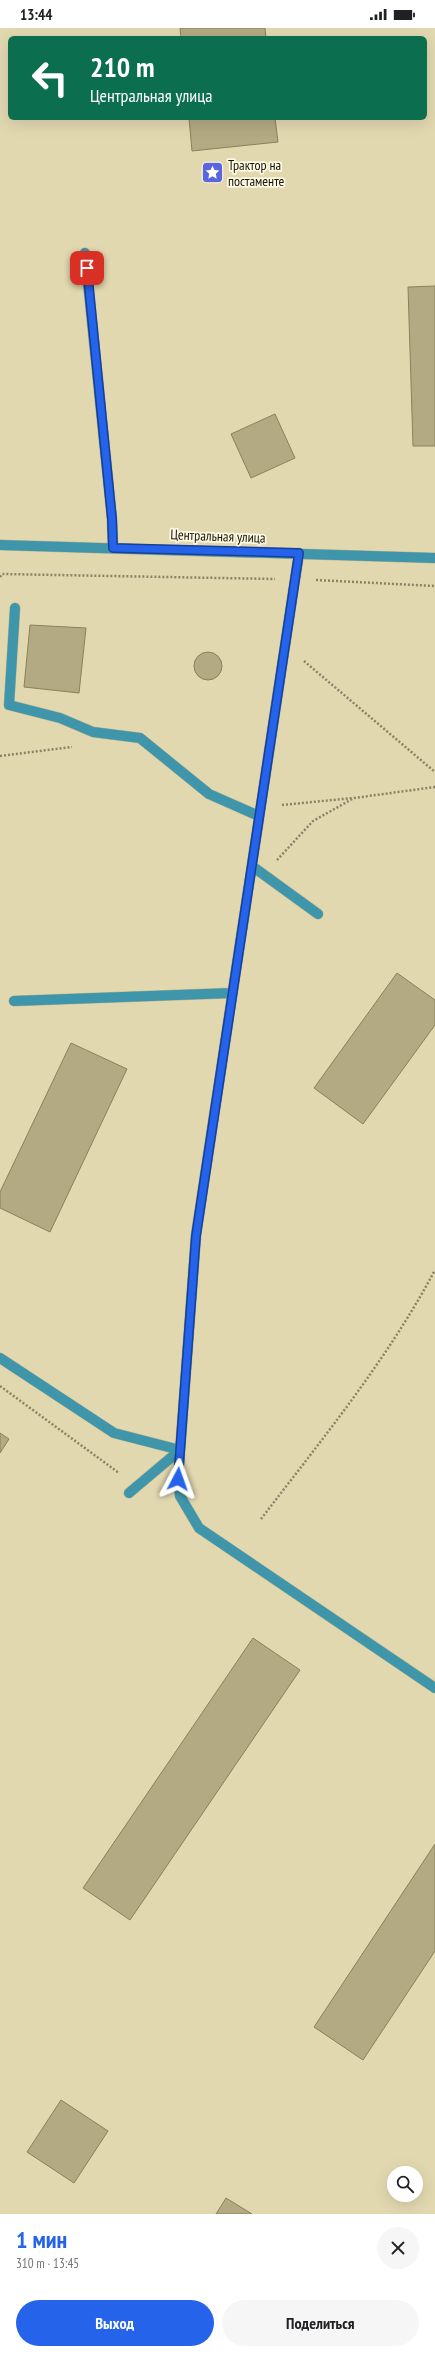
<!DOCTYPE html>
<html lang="ru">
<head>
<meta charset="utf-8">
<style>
	body { margin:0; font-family:"PT Sans Narrow",sans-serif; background:#f6f6f6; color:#202124; height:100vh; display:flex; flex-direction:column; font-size:15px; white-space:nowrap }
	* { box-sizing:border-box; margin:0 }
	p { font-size:13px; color:#757577 }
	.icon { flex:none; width:22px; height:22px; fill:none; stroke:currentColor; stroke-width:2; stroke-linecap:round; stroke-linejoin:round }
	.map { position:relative; height:2186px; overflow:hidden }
	.drawer { display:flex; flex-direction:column; background:#fff; flex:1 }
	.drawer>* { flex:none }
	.guide { position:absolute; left:8px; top:8px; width:419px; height:84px; border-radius:6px; box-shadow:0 4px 16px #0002; background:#0b6e4f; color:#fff; overflow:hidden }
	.fabs { position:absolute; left:387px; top:2138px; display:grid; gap:8px }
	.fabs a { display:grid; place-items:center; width:36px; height:36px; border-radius:50%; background:#fff; box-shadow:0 4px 16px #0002; font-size:20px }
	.pin { position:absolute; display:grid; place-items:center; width:34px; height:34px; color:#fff; margin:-17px; border-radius:8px; box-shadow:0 2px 6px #0006 }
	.me { position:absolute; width:44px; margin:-22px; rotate:4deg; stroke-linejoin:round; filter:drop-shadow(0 0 3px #0008) }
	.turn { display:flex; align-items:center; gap:14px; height:84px; padding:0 16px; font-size:18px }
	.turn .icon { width:52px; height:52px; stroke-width:2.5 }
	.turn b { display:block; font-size:28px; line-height:34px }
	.round { display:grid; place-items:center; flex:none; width:42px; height:42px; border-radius:21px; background:#f6f6f6 }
	.headline { display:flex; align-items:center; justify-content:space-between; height:68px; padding:0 16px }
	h1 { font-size:24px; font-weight:700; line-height:30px; color:#2563eb }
	.primary-button { display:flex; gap:8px; margin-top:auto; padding:8px 16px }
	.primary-button a { flex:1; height:46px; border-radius:24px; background:#2563eb; color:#fff; font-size:16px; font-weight:700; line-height:46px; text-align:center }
	.primary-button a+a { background:#f6f6f6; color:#202124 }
	.status { display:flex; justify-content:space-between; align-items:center; height:28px; padding:0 20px; background:#fff; direction:ltr }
	.status svg { height:11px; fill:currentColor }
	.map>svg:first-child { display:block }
	.building { fill:#b3a982; stroke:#8a805b }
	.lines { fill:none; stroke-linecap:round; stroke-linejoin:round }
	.minor-casing { stroke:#beb591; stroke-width:11 }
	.path { stroke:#898265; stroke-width:2.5; stroke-dasharray:2 2; stroke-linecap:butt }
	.minor { stroke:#3f96aa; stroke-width:10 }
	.route-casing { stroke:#184099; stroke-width:10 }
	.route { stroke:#2563eb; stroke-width:7 }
	.labels { text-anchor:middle; stroke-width:3.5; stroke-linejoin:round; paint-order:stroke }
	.poi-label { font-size:14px; fill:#181506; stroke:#fef9e4; text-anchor:start }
	.street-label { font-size:14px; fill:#181506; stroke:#fef9e4 }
</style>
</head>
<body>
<div class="status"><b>13:44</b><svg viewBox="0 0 49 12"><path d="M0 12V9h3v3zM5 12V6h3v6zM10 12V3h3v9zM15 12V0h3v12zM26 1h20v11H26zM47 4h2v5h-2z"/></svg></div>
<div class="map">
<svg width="435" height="2186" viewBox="0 0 435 2186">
	<rect width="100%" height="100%" fill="#e2d8b0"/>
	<path class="building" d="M180,0H265L266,10H181Z
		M189,90H275L278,114L192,123Z
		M435,258V418H413L408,259Z
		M275,386L295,430L251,450L231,406Z
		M30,597L86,600L79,665L24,659Z
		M194 638a14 14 0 1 1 28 0a14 14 0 1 1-28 0Z
		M397,945L435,972V997L363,1096L314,1060Z
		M71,1015L127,1041L50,1204L0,1180V1164Z
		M0,1405L9,1411L0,1425Z
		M253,1610L300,1642L130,1892L83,1860Z
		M435,1816V1923L363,2032L314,1999Z
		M61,2072L108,2103L74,2155L27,2124Z
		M226,2170L252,2186H216Z"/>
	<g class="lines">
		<defs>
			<path id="minor" d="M85,225L112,491L113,520
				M0,517L435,530
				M299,525L196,1207L178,1451L180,1468L199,1500L435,1660
				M15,580L9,677L60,690L93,704L140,710L209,766L259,788
				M252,838L318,886
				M14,973L232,965
				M0,1330L114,1405L180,1422
				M129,1465L180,1422"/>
		</defs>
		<use href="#minor" class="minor-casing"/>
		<path class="path" d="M0,549L2,546L275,551
			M316,552L435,558
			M304,633L435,744
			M0,728L72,719
			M282,777L353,770
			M277,832L313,793L354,770L435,759
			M0,1358L119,1445
			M261,1491C323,1410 387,1332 435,1242"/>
		<use href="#minor" class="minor"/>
	</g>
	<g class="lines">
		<defs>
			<path id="route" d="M87,240L112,491L113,520L299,525L196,1208L178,1451"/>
		</defs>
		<use href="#route" class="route-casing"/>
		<use href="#route" class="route"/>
	</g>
	<defs>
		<symbol id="sight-square" viewBox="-11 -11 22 22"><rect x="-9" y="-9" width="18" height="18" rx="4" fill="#5b65dd" stroke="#fef9e4"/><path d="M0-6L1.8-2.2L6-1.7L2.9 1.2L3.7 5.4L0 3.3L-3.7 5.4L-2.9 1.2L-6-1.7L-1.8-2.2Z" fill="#fff"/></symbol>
	</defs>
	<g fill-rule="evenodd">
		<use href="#sight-square" x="200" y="132" width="25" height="25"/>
	</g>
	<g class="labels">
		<g class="poi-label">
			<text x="228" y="142">Трактор на<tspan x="228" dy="16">постаменте</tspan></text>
		</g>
		<g class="street-label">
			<text transform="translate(218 508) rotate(2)" y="5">Центральная улица</text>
		</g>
	</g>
</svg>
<div class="fabs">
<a><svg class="icon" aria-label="search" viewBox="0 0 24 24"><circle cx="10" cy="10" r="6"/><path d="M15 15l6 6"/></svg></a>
</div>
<div class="pin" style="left:87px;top:240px;background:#d93025"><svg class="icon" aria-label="arrive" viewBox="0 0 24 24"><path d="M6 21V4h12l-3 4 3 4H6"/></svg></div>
<svg class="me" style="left:178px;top:1451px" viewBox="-20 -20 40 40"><path d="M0-17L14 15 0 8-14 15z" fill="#2563eb" stroke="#fff" stroke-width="4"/></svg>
<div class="guide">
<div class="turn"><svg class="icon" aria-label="left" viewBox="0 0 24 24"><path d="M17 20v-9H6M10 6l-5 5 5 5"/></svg><div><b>210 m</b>Центральная улица</div></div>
</div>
</div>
<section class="drawer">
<div class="headline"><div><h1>1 мин</h1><p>310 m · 13:45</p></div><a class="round"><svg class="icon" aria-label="close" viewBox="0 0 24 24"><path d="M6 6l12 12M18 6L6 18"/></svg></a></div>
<div class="primary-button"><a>Выход</a><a>Поделиться</a></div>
</section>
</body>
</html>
